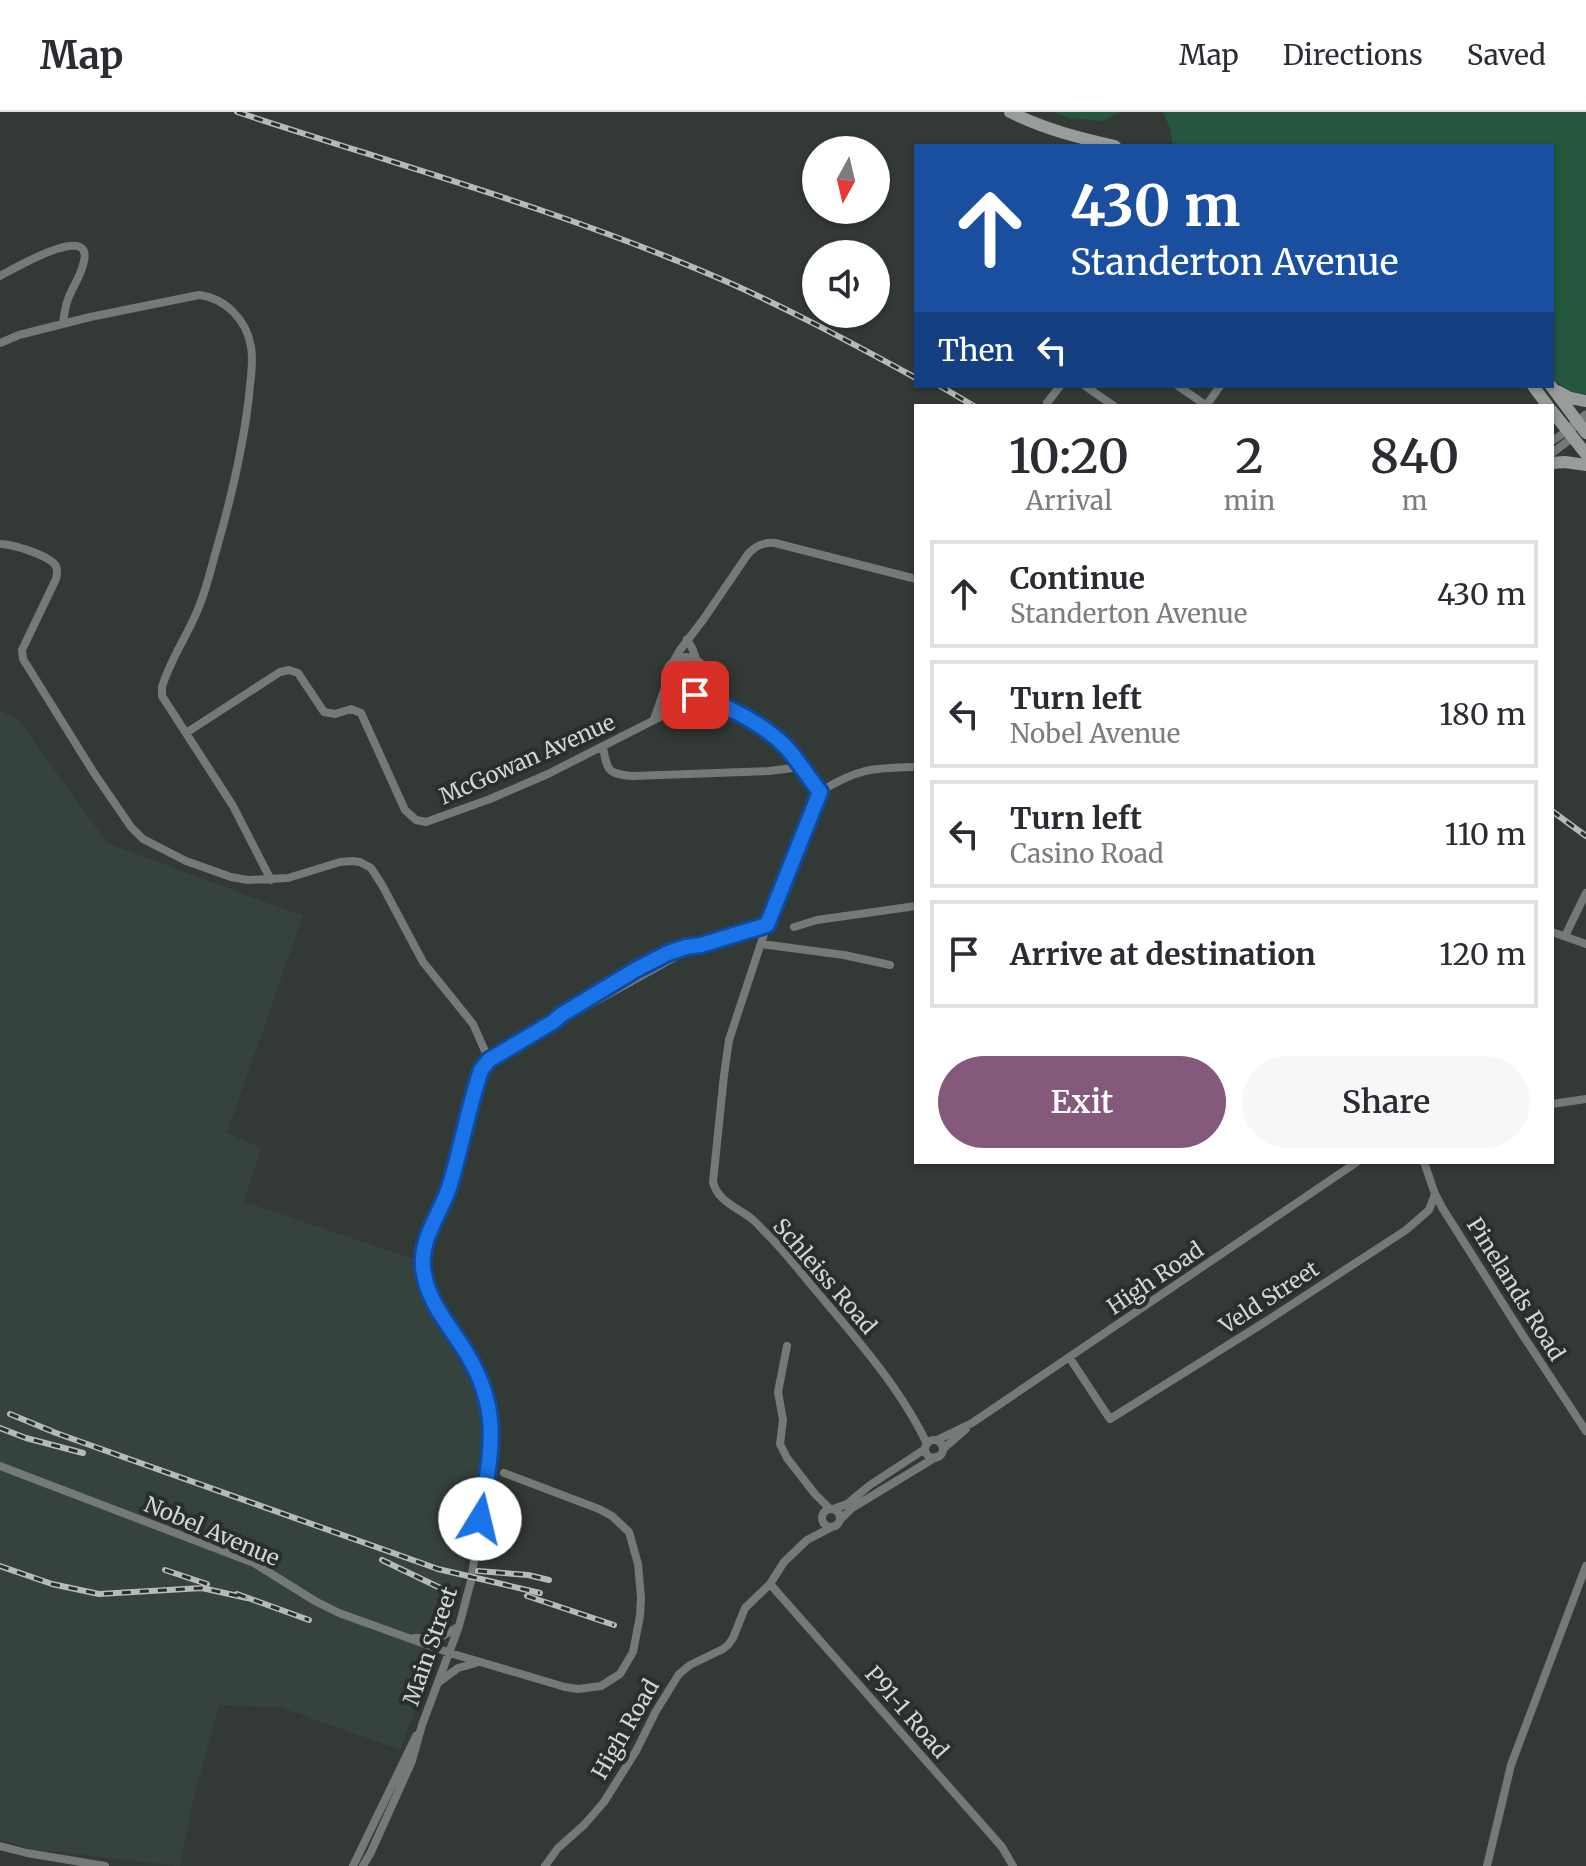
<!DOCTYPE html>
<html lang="en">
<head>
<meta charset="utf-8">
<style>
	body { margin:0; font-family:Merriweather,serif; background:#f7f7f7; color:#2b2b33; height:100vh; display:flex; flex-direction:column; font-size:30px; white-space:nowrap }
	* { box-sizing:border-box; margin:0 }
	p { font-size:26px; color:#7c7c81 }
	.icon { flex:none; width:44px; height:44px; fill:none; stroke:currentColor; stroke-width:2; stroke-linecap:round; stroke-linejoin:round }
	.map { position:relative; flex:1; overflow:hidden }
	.details { position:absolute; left:914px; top:292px; width:640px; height:760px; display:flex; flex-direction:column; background:#fff; border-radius:0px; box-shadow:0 2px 6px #0004 }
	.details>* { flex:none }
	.banner { position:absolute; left:914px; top:32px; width:640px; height:244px; border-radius:0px; box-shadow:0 2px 6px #0004; background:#1a4fa0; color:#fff; overflow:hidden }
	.needle { width:52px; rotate:188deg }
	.controls { position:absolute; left:802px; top:24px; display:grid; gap:16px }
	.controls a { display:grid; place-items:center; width:88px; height:88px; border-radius:50%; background:#fff; box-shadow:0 2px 6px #0004; font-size:40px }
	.pin { position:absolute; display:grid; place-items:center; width:68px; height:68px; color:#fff; margin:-34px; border-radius:16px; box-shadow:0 4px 12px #0006 }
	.me { position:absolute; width:88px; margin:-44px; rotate:9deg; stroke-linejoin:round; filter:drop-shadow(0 0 6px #0008) }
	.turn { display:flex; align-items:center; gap:28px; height:168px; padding:0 24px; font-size:36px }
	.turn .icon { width:104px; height:104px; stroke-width:2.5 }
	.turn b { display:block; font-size:56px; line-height:68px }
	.then { display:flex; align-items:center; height:76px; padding:0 24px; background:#0003; gap:16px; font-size:30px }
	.eta { display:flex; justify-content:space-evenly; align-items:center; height:136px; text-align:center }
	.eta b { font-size:48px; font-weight:600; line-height:56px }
	.action { display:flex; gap:16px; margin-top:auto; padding:16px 24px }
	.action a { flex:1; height:92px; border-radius:48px; background:#85597c; color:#fff; font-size:32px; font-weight:600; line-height:92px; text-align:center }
	.action a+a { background:#f7f7f7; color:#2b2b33 }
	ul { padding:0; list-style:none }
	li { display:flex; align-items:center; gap:24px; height:108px; margin:0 16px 12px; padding:0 8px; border:4px solid #e1e1e2; border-radius:0px }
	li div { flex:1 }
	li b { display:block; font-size:30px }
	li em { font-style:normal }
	header { display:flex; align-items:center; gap:48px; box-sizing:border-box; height:112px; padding:0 40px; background:#fff; border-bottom:2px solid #e1e1e2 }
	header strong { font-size:38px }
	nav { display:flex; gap:44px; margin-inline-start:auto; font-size:28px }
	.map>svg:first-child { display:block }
	.built { fill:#36433c }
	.green { fill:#24573e }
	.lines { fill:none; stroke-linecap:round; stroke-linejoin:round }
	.minor { stroke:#757977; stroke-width:8 }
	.tertiary { stroke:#757977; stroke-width:11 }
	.secondary { stroke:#989d9a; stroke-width:12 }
	.rail-casing { stroke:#b6bab8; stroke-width:6 }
	.rail { stroke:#292f2b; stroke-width:3; stroke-dasharray:9; stroke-linecap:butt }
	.route-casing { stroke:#114b97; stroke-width:20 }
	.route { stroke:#1a73e8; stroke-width:14 }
	.labels { text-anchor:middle; stroke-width:8; stroke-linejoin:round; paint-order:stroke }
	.street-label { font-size:22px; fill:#d2d6d4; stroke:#292f2b }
</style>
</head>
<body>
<header>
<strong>Map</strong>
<nav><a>Map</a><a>Directions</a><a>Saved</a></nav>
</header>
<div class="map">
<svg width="1586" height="1754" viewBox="0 0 1586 1754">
	<rect width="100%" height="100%" fill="#333935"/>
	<path class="built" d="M0,599L18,607L107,731L303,804L227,1021L261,1036L244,1090L417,1148L425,1192L480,1276L488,1312L459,1483L400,1638L280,1595L219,1593L193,1689L180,1754L31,1737L0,1728Z"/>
	<path class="green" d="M1054,0H1120L1103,9L1068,6Z
		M1163,0H1586V282C1570,282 1563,276 1552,265V34H1188L1172,31L1171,19Z"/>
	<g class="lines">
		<path class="minor" d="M0,164C10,159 98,106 83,153C80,165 72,176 68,187C65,195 64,203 63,212
			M0,231L19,223L90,205L199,183C225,186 247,208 251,235C254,251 250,268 249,284C243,337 231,387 216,439C211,456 207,475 200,492C190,520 171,545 162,575V584L233,694L271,768
			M1085,274L1114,294
			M1178,274L1207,294
			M1047,291L1060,274
			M1206,294L1220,274
			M1552,329L1567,319
			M1552,341L1572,326
			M0,432C12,432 49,443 56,454C58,459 57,462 56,467L22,538L23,547L94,661L131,715L143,727L186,749L231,765L248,768L288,766L340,750L352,749L360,750L371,756L382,773L423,850L473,912L489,948
			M687,527L693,538L696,547
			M666 565a20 20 0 1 1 40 0a20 20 0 1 1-40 0Z
			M672,552L680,538L703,508L748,442C756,433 764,430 775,431L916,467
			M706,568L728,593
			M695,583C727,594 761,610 786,635C799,648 808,665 820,680
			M654,607L667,570
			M186,621L280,560L289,558L298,561L324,600L335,602L351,597L361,601L405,698L416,708L426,710L490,687L548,662L668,601L687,585
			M603,635C607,659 608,662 633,664L769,659L801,655
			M820,680L767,813L729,928L724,963L713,1070C718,1090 737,1095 752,1107C757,1111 761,1116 765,1120C785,1139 801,1161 818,1181C857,1227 901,1277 927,1332
			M820,680C857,656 873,656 916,655
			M794,815L817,808L916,794
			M1552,820L1586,832
			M1565,824L1586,781
			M761,832L844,843L890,853
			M562,908L686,839
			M1552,992L1586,987
			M1424,1050L1435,1082L1443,1097L1522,1222L1586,1319
			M787,1234L778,1280L783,1308L780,1332L787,1346L815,1382L830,1397
			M1069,1245L1110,1307L1265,1210L1406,1118L1429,1098L1435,1082
			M937,1328L972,1311L1357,1050
			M925 1337a9 9 0 1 1 18 0a9 9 0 1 1-18 0Z
			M943,1337L966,1317
			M0,1354L254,1451L315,1489L339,1501L450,1541L565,1575L578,1577L601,1574L620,1562L633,1540L640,1504L641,1485L638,1452L629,1420L612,1404L599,1397L504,1361
			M833,1397L847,1392L870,1373L925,1337
			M822 1406a9 9 0 1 1 18 0a9 9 0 1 1-18 0Z
			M840,1408L852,1396L936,1345
			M770,1472L1002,1735L1013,1754
			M414,1526H439L458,1515
			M439,1570L458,1556L476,1551
			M0,1734L27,1741L105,1754
			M353,1754L416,1624
			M363,1754L371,1740L412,1649L422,1613L459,1514L471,1469L488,1356L492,1316L488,1285L484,1274L467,1241L433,1191L422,1153L423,1141L427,1127L447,1080L481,958L489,948L553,910L561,903L637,857L668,841L767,813
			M545,1754L558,1736L584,1713L604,1690L636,1639L656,1599L679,1562L690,1553L723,1537L728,1533L733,1526L745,1496L770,1472L784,1450L807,1428L832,1415
			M1487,1754L1511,1653L1586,1454"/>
		<path class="tertiary" d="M1567,319L1586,304"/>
		<path class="secondary" d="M1010,0C1044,17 1079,26 1115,34
			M1533,274L1548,294
			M1551,274L1586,321
			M1557,279L1570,286L1586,289
			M1552,299L1586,342
			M1552,351L1565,350L1586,353"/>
		<defs>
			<path id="rail" d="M237,0C395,52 556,97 709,162C780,192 848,229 916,266
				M940,274L974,294
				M1552,699L1586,724
				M10,1302L56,1321L438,1457L540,1481
				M0,1316L26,1326L83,1341
				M382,1448L455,1483
				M0,1454L52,1472L99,1482L202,1476L247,1486
				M165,1458L207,1472
				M478,1459L528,1463L549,1468
				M237,1482L309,1508
				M527,1484L614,1513"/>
		</defs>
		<use href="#rail" class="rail-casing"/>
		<use href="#rail" class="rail"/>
	</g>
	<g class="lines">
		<defs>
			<path id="route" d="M480,1407C490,1343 503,1302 467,1242C450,1213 427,1191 423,1156C420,1127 440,1102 449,1076C461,1037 468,997 481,958L489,948L553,910L561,903L637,857L668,841L686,835L701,833L767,813L820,680C808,665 798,648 786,635C761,610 727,594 695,583"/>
		</defs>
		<use href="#route" class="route-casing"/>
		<use href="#route" class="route"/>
	</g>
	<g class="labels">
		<g class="street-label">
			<text transform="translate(527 647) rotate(-24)" y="8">McGowan Avenue</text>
			<text transform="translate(825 1164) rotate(49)" y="8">Schleiss Road</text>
			<text transform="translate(1155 1166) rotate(-34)" y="8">High Road</text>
			<text transform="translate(1516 1177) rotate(58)" y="8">Pinelands Road</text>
			<text transform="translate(1269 1185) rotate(-33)" y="8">Veld Street</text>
			<text transform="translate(212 1419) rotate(23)" y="8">Nobel Avenue</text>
			<text transform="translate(430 1534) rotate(-71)" y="8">Main Street</text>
			<text transform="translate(907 1600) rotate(49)" y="8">P91-1 Road</text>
			<text transform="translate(625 1617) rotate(-60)" y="8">High Road</text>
		</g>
	</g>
</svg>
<div class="controls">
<a><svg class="needle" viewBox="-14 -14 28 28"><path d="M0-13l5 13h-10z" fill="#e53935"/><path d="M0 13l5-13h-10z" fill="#7c7c81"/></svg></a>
<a><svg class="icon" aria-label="sound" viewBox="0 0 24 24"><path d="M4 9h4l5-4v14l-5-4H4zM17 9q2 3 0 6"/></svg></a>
</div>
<div class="pin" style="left:695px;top:583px;background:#d93025"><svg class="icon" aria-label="arrive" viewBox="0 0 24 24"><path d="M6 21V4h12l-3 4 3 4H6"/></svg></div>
<svg class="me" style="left:480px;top:1407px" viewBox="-20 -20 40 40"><circle r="19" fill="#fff"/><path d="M0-13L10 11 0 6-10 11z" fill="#1a73e8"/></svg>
<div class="banner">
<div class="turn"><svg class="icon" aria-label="ahead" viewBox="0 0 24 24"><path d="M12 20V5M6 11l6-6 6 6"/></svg><div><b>430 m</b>Standerton Avenue</div></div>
<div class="then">Then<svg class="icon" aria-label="left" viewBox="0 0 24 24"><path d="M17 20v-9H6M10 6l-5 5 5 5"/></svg></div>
</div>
<section class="details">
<div class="eta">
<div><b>10:20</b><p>Arrival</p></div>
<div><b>2</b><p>min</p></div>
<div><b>840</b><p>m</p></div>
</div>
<ul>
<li><svg class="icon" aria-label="ahead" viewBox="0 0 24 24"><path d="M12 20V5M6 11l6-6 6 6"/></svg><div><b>Continue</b><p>Standerton Avenue</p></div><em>430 m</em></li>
<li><svg class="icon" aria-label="left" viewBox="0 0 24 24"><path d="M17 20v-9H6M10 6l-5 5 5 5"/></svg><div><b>Turn left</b><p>Nobel Avenue</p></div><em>180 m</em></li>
<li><svg class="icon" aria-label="left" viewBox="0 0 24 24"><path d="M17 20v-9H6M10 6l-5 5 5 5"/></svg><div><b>Turn left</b><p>Casino Road</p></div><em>110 m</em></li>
<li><svg class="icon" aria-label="arrive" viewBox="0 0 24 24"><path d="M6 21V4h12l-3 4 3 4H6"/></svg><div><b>Arrive at destination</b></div><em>120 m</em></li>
</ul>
<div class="action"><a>Exit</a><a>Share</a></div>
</section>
</div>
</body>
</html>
